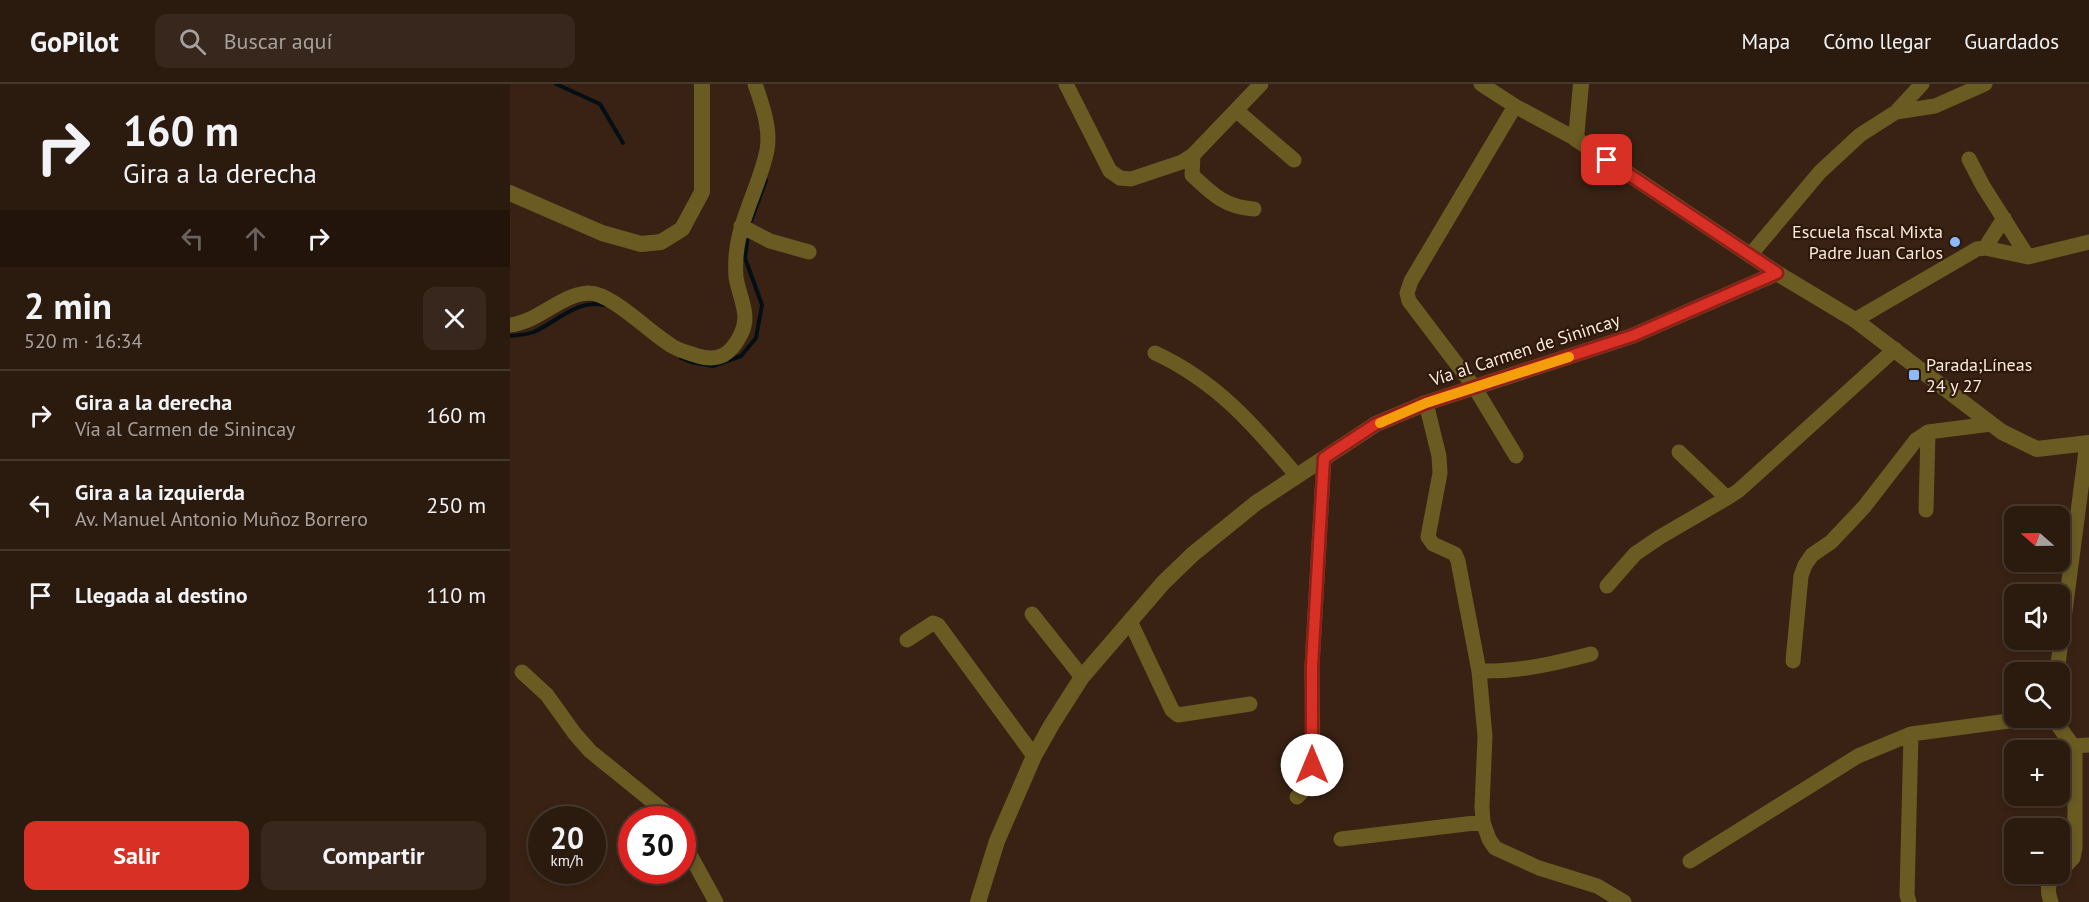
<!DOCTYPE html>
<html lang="es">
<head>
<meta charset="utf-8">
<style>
	body { margin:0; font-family:"PT Sans",sans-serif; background:#37271c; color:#f1f3f6; height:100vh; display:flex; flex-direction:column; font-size:22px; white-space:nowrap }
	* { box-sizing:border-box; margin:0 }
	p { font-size:20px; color:#a6a19e }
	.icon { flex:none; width:33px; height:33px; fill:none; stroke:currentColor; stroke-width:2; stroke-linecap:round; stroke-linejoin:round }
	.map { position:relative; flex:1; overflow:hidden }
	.side { display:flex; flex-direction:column; background:#2b1a0e; width:510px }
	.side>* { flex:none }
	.guide { background:#2b1a0e; color:#f1f3f6; overflow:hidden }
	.needle { width:39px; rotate:290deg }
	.tools { position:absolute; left:1494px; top:422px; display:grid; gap:12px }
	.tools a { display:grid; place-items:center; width:66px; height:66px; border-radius:12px; background:#2b1a0e; box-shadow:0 3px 9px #0003,0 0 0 2px #47382e; font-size:30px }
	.speed { position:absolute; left:18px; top:722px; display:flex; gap:12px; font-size:30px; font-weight:700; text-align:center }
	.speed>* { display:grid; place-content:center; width:78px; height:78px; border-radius:50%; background:#2b1a0e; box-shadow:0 3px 9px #0003,0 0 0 2px #47382e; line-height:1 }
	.speed small { font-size:15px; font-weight:400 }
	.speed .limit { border:9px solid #d22; background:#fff; color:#111 }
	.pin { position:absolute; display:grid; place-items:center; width:51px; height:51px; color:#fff; margin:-26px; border-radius:12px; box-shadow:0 3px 9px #0006 }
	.me { position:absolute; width:66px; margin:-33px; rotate:0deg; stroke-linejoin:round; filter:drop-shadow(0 0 4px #0008) }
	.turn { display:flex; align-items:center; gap:21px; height:126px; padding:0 24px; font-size:27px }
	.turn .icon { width:78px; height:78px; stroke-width:2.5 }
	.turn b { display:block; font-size:42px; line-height:51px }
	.lanes { display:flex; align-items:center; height:57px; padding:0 24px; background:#0003; justify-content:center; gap:30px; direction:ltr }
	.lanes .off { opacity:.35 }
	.round { display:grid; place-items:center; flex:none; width:63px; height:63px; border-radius:12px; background:#37271c }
	.summary { display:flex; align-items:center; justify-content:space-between; height:102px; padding:0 24px }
	h1 { font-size:36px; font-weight:800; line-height:45px }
	.button { display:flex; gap:12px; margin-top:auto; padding:12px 24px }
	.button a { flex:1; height:69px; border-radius:12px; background:#d93025; color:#fff; font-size:24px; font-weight:800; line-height:69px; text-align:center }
	.button a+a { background:#37271c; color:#f1f3f6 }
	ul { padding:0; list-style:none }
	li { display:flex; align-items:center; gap:18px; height:90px; padding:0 24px; border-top:2px solid #47382e }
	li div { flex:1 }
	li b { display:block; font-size:22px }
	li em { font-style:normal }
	header { display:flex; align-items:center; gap:36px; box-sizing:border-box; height:84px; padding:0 30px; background:#2b1a0e; border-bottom:2px solid #47382e }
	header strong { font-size:28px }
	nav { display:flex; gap:33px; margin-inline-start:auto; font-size:21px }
	.search { width:420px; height:54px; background:#37271c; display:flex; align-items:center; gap:15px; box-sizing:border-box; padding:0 21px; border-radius:12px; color:#a6a19e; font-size:22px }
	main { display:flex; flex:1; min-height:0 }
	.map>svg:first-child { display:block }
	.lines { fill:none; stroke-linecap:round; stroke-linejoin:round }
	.stream { stroke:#030f14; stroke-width:4 }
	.minor { stroke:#6a5b23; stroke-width:15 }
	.tertiary { stroke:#6a5b23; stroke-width:16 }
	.route-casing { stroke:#8d1f18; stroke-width:15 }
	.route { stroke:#d93025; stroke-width:10 }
	.slow { stroke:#f59e0b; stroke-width:10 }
	.poi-dot { fill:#8cb9fc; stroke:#2e1809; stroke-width:2 }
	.labels { text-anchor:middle; stroke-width:4.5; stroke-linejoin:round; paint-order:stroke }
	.poi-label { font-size:18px; fill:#f9e9df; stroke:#2e1809; text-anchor:end }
	.street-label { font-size:18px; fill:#f9e9df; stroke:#2e1809 }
</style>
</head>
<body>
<header>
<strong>GoPilot</strong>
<div class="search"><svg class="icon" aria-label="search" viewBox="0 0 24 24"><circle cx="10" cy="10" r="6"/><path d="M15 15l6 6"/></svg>Buscar aquí</div>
<nav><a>Mapa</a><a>Cómo llegar</a><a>Guardados</a></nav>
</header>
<main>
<section class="side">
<div class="guide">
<div class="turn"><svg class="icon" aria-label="right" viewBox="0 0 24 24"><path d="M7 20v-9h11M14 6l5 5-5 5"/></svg><div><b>160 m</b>Gira a la derecha</div></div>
<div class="lanes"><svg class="icon off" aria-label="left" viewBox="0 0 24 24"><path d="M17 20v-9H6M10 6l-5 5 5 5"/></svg><svg class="icon off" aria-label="ahead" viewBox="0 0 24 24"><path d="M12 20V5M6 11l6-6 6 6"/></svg><svg class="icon" aria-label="right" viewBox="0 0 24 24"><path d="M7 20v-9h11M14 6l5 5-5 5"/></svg></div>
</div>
<div class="summary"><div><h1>2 min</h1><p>520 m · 16:34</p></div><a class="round"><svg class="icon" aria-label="close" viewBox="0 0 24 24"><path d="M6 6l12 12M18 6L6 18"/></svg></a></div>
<ul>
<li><svg class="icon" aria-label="right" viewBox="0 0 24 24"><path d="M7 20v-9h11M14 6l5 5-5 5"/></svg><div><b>Gira a la derecha</b><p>Vía al Carmen de Sinincay</p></div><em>160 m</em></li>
<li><svg class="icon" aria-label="left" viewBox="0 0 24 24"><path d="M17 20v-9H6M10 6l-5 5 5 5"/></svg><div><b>Gira a la izquierda</b><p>Av. Manuel Antonio Muñoz Borrero</p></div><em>250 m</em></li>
<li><svg class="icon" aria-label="arrive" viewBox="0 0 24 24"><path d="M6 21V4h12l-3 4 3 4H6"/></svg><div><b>Llegada al destino</b></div><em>110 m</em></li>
</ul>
<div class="button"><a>Salir</a><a>Compartir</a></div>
</section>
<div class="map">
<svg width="1579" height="818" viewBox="0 0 1579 818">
	<rect width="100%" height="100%" fill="#392213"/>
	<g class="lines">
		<path class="stream" d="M46,0L90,20L113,59
			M241,137L256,96
			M0,252C8,251 16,251 24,248C46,238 68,215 94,221
			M171,274L181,278L203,282L231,272L246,254L252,221L235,174L238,150"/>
		<path class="minor" d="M556,0L600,87L610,94L621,95L672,78L683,71L751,0
			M971,0L1005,22L1066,55
			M1005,22L901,197L897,209L899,217L965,304L1006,372
			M727,27L784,76
			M1386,28L1412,0
			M683,71L682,91C702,110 715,123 744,125
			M1459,75L1473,102L1518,173
			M231,142L260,157L299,168
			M1475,164L1494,134
			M1241,170L1310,88L1350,51L1386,28L1425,22L1475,0
			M1345,236L1467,165L1475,164L1518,173L1579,158
			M0,241C29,238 50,210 79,209C102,209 141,250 162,262C170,267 179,269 188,272C210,278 221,270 231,250C241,231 229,213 226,193C225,179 226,166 229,153C236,123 251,96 257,66C261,45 252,20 245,0
			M645,269C706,297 744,341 787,392
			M916,319L929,372L930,389L918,453L923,460L945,470L948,477L969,587L975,652L972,723L973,738L979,755L985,764L1029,784L1087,802L1114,818
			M1169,368L1217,414L1228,407L1385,265
			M1416,426L1418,348
			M1097,502L1125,470L1150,453L1217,414
			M522,530L572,593
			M620,537L662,626L668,631L740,620
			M397,556L423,539L428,541L524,672
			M1283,577L1291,492L1295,481L1302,471L1321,458L1354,423L1406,356L1418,348L1481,340
			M969,587C1008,588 1043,580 1081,570
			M12,588L37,611L65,650L80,667L159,731L161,735
			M1547,588L1577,359
			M1542,633L1563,662L1565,670V764L1563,774L1550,788
			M1563,662L1579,661
			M787,713L797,703L803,681L802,582L814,374
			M831,755L973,738
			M172,756L206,818
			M1180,777L1348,672L1401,650
			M1399,818L1397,811L1401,650L1529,633
			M1541,818C1536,805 1538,797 1548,789"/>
		<path class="tertiary" d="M1071,0L1066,55L1267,189L1345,236L1492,348L1527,365L1579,359
			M0,109L92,149L131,160L151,158L172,145L192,108V0
			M468,818L487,757L524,672L542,640L572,593L653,499L683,470L746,419L866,340L916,319L1122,252L1267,189"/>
	</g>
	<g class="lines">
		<defs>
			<path id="route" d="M802,681V582L814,374L866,340L916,319L1122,252L1267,189L1097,76"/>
		</defs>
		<use href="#route" class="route-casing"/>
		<use href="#route" class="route"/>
		<path class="slow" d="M870,339L916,319L1059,273"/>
	</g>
	<g class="poi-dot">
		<circle cx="1445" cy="158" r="6"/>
		<rect x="1398" y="285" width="12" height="12" rx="3"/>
	</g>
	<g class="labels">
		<g class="poi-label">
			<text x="1433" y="154">Escuela fiscal Mixta<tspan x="1433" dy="21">Padre Juan Carlos</tspan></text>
			<text x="1416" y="287" text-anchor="start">Parada;Líneas<tspan x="1416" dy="21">24 y 27</tspan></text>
		</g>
		<g class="street-label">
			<text transform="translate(1015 266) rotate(-18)" y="6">Vía al Carmen de Sinincay</text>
		</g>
	</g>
</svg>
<div class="tools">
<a><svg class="needle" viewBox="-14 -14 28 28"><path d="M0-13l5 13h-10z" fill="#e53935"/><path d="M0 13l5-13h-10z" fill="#a6a19e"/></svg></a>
<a><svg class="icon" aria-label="sound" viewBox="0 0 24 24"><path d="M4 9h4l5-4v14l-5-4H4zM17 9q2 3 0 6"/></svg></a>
<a><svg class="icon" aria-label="search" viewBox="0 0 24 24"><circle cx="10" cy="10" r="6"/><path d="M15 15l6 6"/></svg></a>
<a>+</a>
<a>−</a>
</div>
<div class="speed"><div>20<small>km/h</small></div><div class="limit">30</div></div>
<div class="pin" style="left:1097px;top:76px;background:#d93025"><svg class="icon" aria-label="arrive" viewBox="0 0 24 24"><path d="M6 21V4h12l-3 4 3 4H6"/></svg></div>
<svg class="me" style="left:802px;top:681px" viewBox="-20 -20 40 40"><circle r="19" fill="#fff"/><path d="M0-13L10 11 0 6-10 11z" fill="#d93025"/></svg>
</div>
</main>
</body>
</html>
